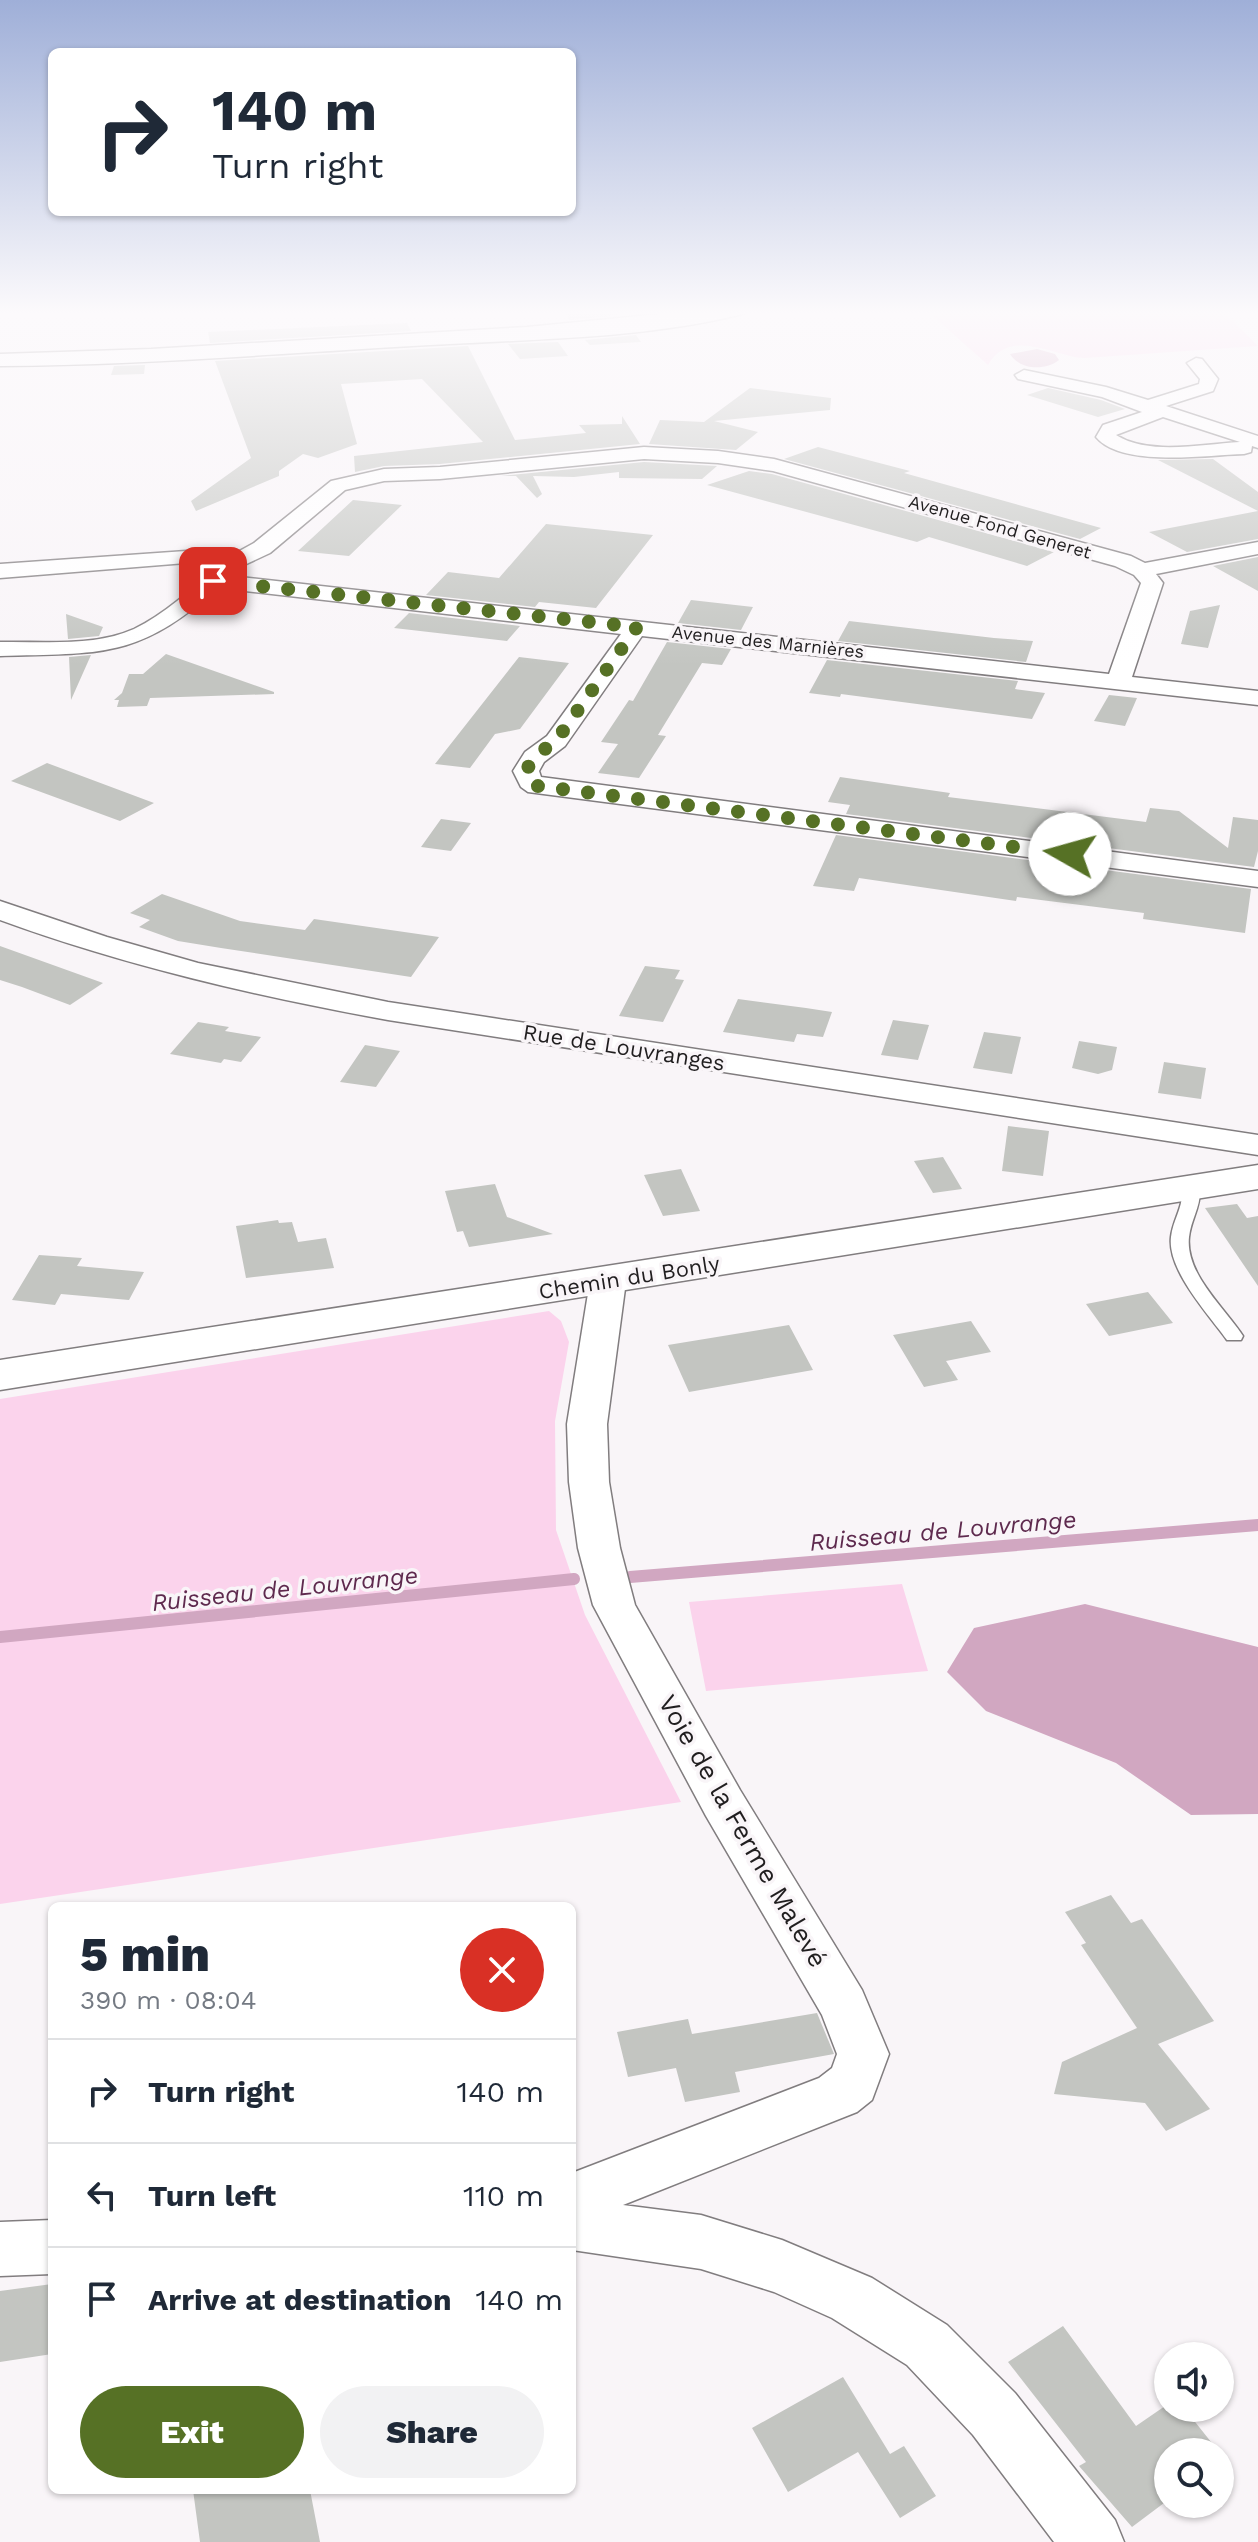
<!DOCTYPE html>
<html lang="en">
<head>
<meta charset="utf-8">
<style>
	body { margin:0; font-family:"Work Sans",sans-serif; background:#f2f2f3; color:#1f2937; height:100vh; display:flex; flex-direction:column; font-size:30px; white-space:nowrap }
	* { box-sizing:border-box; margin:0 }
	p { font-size:26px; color:#747a83 }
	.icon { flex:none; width:44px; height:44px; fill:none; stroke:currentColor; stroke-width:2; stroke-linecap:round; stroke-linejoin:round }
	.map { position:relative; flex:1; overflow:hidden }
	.drawer { position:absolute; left:48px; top:1902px; width:528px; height:592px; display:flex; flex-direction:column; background:#fff; border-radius:12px; box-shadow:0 2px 6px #0004 }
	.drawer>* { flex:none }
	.banner { position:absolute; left:48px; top:48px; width:528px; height:168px; border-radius:12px; box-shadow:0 2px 6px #0004; background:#fff; color:#1f2937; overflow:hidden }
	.buttons { position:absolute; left:1154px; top:2342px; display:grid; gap:16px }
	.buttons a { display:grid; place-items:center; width:80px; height:80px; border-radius:50%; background:#fff; box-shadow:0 2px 6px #0004; font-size:40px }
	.pin { position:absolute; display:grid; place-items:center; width:68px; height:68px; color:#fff; margin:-34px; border-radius:16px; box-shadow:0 4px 12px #0006 }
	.me { position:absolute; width:88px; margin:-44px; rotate:277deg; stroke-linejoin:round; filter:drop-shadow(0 0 6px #0008) }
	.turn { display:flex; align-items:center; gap:28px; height:168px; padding:0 32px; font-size:36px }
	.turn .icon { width:104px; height:104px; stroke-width:2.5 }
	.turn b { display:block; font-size:56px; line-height:68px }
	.round { display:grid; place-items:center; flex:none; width:84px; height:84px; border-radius:42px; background:#f2f2f3 }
	.overview { display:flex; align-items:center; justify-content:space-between; height:136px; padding:0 32px }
	h1 { font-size:48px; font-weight:800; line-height:60px }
	.primary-button { display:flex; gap:16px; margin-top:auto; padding:16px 32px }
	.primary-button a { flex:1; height:92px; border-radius:48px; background:#567125; color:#fff; font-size:32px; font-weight:800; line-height:92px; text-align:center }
	.primary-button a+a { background:#f2f2f3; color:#1f2937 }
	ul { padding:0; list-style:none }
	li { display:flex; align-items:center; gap:24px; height:104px; padding:0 32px; border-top:2px solid #e0e1e3 }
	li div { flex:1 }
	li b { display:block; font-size:30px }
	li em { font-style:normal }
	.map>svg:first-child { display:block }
	.green { fill:#fbd3ec }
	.water { fill:#d1a7c1 }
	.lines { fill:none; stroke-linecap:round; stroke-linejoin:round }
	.stream { stroke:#d1a7c1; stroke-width:12 }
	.building { fill:#c3c5c1 }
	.lane-casing { stroke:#817d7f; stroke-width:3 }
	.street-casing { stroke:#817d7f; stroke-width:3 }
	.secondary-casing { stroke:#817d7f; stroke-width:3 }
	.lane { fill:#fff; fill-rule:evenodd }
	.street { fill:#fff; fill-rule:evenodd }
	.secondary { fill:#fff; fill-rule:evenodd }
	.route { stroke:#567125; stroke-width:14; stroke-dasharray:0 25.2 }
	.labels { text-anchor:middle; stroke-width:7; stroke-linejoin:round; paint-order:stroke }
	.far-street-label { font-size:18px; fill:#201e1f; stroke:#f9f5f8 }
	.street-label { font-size:22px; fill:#201e1f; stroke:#f9f5f8 }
	.water-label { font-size:24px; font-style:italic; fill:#5e2a4e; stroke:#f9f5f8 }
	.near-street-label { font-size:26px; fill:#201e1f; stroke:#f9f5f8 }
</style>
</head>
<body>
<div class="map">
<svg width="1258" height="2542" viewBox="0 0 1258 2542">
	<rect width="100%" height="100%" fill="#f9f5f8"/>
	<path class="green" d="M970,310H1222L1258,346L1085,358C1055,357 1010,326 988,365L933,316Z
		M549,1311L561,1321L569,1342L555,1421L556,1530L585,1615L681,1802L0,1904V1399Z
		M902,1584L928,1671L706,1691L689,1602Z"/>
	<path class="water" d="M1037,349L1055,354L1059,360C1045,371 1020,370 1010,354Z
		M1085,1604L1258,1647V1814L1191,1815L1116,1763L986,1711L947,1672L974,1628Z"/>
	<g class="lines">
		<path class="stream" d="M630,1577L1258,1525
			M0,1637L574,1579"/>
	</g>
	<path class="building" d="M562,310H615L619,315L570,320Z
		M407,323L411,331L210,343L208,332Z
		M636,335L641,342L590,345L585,340Z
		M558,342L568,356L520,359L508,344Z
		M468,346L515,440L586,433L579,425L622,424V416L640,444L440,464L384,466L355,472L354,456L483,442L422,379L341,384L357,444L318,458L303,454L279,471V476L196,511L191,501L251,458L215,361Z
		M145,365L144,374L111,375L114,366Z
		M750,388L831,398L830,410L714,421L758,432L736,450L649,444L660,420L704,422Z
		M1048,388L1101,400L1125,409L1098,417L1027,395Z
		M818,447L910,471L904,473L1101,528L1080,539L784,459Z
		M1213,459L1258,492V539L1187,552L1149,532L1258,511L1158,460Z
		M644,462L717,466L702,479L619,478V472L574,477L533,476L542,494L537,498L516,476H501Z
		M749,471L772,474L1054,552L1027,566L929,537L917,542L707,485Z
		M353,500L402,505L349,556L298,551Z
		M546,524L653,535L596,608L539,602L535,607L426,595L448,572L499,578Z
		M1258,557V591L1213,566Z
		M691,600L753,607L741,630L678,623Z
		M1220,605L1208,648L1181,644L1190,611Z
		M409,613L520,626L507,641L394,628Z
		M66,614L103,627L99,636L68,639Z
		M849,621L994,638L1033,641L1026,662L838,641Z
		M667,642L731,649L722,665L702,663L658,735L666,736L639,778L598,773L618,744L601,742L629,700L633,701Z
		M166,654L274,692V694L150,698L147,706L117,707L119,700H114L122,693L129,674H143Z
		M91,655L71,700L69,657Z
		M519,657L569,663L520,729L495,734L470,768L435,764Z
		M827,660L1018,681L1015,689L1045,693L1032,719L841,694L840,697L809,693Z
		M1109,695L1137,698L1125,726L1094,721Z
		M47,763L154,803L120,821L11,781Z
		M840,777L950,793L948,797L1146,822L1150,808L1179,811L1228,848L1233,817L1258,820V851L1254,867L846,814L850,805L828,802Z
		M441,819L471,823L451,851L421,847Z
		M836,835L1251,889L1245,933L1143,919L1144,913L1017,897L1016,901L859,878L854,891L813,886Z
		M162,894L240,921L305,930L314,919L439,937L411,977L221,948L178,941L139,927L150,920L130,913Z
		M0,946L103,983L70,1005L22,987L0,980Z
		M645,966L680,970L675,979L684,980L663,1022L619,1016Z
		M738,999L806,1008L832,1012L823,1037L797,1034L794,1042L723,1032Z
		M893,1020L929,1025L918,1060L881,1055Z
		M198,1022L229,1027L225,1031L261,1037L241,1062L224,1059L221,1063L170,1054Z
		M984,1032L1021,1037L1012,1074L973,1068Z
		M1079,1041L1117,1047L1112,1070L1098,1074L1072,1068Z
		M365,1045L400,1051L376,1087L340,1082Z
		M1164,1062L1206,1068L1201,1099L1158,1093Z
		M1008,1126L1049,1131L1043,1176L1002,1171Z
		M943,1157L962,1189L933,1193L914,1161Z
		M681,1169L700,1211L663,1216L644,1175Z
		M495,1184L507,1217L553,1234L469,1247L463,1231L457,1232L445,1191Z
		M1237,1204L1247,1218L1258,1216V1286L1205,1208Z
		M278,1220L279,1223L292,1222L298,1242L326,1238L334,1268L246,1278L236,1226Z
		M39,1255L82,1258L77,1266L144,1272L129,1300L61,1294L55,1305L12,1300Z
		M1148,1292L1173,1323L1109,1336L1086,1304Z
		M971,1321L991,1352L946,1361L958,1380L924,1387L893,1335Z
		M789,1325L813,1370L689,1392L668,1345Z
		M1111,1895L1131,1923L1142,1919L1214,2021L1158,2044L1210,2109L1166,2131L1145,2103L1054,2094L1062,2062L1137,2028L1081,1945L1086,1943L1065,1912Z
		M817,2013L834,2054L735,2072L740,2092L685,2102L676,2068L628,2077L617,2032L688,2019L692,2034Z
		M52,2284V2354L0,2362V2291Z
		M1063,2326L1136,2426L1168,2404V2408H1184L1219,2452H1168V2500L1132,2527L1079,2466L1086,2462L1008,2362Z
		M843,2377L890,2454L904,2446L936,2496L900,2518L858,2452L788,2492L752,2428Z
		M193,2490H310L320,2542H200Z"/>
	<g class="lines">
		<defs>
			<path id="lane" d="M1191,1183L1200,1188C1201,1207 1191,1219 1189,1237C1185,1274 1225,1308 1243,1336L1241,1340H1227C1209,1315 1167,1270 1171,1237C1173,1219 1184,1207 1182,1188Z"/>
			<path id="street" d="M1196,358L1202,359L1218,379L1213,391L1166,406L1258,436V448L1252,446L1251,452L1244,454C1206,455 1122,468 1096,437L1103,425L1142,412L1102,397L1018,379L1015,375L1024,370L1106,387L1148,400L1199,384L1200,379L1187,363ZM1163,417L1240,442C1202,444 1150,456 1116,435Z
				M644,447L718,451L774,459L1131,556L1145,563L1258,542V554L1156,574L1163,583L1132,677L1258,691V705L642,636L565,746L544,762L539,771L541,777L1258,871V887L528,792L521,787L513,771L525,752L547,736L621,634L218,588C138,659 102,653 0,656V642C43,641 94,647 134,629C165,614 192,589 217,566L186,563L0,578V564L186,551L234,554L254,543L331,481L384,469L440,467ZM644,459L718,463L773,471L1115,566L1134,575L1141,583L1109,674L231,576L240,567L270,553L345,490L384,481L440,479Z
				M0,901L107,937L198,963L388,1002L1258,1135V1155L388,1020C256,996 126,966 0,920Z
				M608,1270L621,1273L626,1281L607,1424L609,1482L620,1548L635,1605L740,1790L862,1990L889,2054L872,2100L857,2112L623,2205L701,2215L782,2240L872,2278L947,2325L1015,2393L1115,2520L1124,2542H1054L973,2435L907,2365L832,2318L774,2292L701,2269L572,2250V2173L819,2078L832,2068L837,2054L822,2015L706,1816L593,1605L578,1548L569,1482L567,1424L590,1281L595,1273Z
				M52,2220V2274L0,2276V2222Z"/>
			<path id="secondary" d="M700,310H746L743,314C642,339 533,339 430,345C286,353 144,365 0,366V354L151,349L527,327Z
				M1258,1165V1189L0,1390V1360Z"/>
		</defs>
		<use href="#lane" class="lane-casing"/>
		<use href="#street" class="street-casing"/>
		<use href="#secondary" class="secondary-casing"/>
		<use href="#lane" class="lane"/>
		<use href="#street" class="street"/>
		<use href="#secondary" class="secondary"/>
	</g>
	<linearGradient id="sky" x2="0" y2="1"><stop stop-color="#9fafd8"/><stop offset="0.47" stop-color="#fcfafc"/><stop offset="1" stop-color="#fcfafc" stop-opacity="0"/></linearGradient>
	<rect width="1258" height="666" fill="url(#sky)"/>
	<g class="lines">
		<path class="route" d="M213,581L637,627L556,741L534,757L526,771L530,781L537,786L1070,854"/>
	</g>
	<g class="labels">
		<g class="far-street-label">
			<text transform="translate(1000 527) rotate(16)" y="6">Avenue Fond Generet</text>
			<text transform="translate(768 642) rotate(6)" y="6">Avenue des Marnières</text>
		</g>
		<g class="street-label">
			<text transform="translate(624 1047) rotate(9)" y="8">Rue de Louvranges</text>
			<text transform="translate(629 1277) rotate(-9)" y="8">Chemin du Bonly</text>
		</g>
		<g class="water-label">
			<text transform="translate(943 1531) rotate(-5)" y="8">Ruisseau de Louvrange</text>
			<text transform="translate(285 1589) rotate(-6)" y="8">Ruisseau de Louvrange</text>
		</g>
		<g class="near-street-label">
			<text transform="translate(743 1831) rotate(60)" y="9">Voie de la Ferme Malevé</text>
		</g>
	</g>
</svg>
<div class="buttons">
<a><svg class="icon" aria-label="sound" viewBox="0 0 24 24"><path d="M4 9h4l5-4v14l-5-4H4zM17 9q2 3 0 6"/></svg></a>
<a><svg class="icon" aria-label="search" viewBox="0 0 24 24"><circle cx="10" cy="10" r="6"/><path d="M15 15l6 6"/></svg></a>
</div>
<div class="pin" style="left:213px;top:581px;background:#d93025"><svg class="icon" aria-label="arrive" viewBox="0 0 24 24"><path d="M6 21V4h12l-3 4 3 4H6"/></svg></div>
<svg class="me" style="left:1070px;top:854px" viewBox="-20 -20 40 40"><circle r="19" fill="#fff"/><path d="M0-13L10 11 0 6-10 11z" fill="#567125"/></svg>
<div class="banner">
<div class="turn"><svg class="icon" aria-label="right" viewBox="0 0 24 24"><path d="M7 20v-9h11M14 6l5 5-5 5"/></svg><div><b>140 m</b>Turn right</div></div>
</div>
<section class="drawer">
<div class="overview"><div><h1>5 min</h1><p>390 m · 08:04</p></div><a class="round" style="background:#d93025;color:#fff"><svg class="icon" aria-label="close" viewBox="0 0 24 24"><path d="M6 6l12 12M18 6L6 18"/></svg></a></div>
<ul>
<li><svg class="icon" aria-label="right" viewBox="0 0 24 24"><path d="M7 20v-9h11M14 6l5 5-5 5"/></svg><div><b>Turn right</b></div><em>140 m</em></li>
<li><svg class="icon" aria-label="left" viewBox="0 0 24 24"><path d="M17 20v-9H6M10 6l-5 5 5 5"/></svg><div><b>Turn left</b></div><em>110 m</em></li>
<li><svg class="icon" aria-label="arrive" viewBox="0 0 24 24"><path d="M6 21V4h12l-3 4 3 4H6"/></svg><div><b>Arrive at destination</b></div><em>140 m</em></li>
</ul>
<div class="primary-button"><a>Exit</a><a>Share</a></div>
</section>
</div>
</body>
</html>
